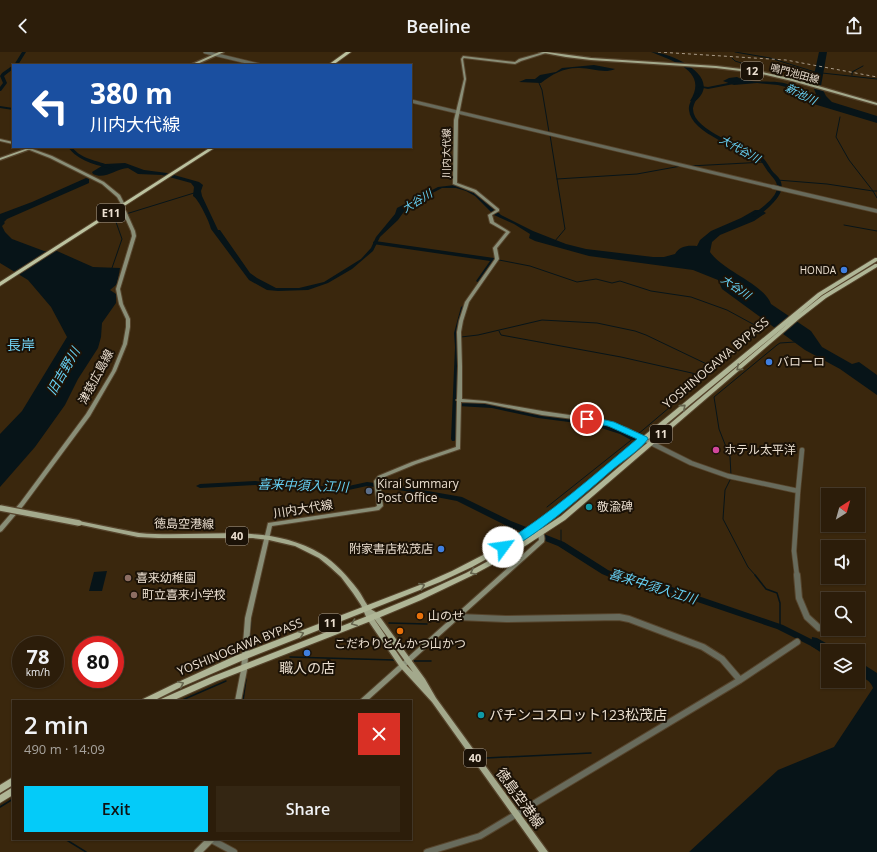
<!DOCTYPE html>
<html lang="en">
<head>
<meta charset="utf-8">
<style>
	body { margin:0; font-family:"Open Sans","Noto Sans JP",sans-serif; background:#342613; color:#f1f3f6; height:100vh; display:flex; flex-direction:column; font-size:15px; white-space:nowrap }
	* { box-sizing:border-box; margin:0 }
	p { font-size:13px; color:#a6a29c }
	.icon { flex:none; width:22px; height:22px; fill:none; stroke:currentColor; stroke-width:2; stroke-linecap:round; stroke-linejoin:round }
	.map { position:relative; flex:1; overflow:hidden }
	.drawer { position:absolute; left:12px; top:648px; width:400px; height:140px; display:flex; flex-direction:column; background:#2c1d0a; border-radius:0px; box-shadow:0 1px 3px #0004,0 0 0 1px #483b2b }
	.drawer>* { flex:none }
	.banner { position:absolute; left:12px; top:12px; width:400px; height:84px; border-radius:0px; box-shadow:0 1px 3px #0004,0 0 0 1px #483b2b; background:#1a4fa0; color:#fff; overflow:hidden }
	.needle { width:26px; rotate:37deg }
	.fabs { position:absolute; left:821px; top:436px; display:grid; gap:8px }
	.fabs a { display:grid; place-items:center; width:44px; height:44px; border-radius:0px; background:#2c1d0a; box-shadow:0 1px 3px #0004,0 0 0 1px #483b2b; font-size:20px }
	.speed { position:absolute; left:12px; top:584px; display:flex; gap:8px; font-size:20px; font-weight:700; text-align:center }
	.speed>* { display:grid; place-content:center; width:52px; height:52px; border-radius:50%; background:#2c1d0a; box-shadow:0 1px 3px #0004,0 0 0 1px #483b2b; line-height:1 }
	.speed small { font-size:10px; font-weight:400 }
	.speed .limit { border:6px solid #d22; background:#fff; color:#111 }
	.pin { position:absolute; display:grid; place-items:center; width:34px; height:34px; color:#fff; margin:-17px; border:2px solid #fff; border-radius:50%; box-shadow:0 1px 4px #0007 }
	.me { position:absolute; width:44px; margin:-22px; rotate:59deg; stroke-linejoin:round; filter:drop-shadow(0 0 3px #0008) }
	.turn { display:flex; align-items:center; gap:14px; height:84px; padding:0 12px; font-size:18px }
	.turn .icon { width:52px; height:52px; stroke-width:2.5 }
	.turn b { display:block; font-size:28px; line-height:34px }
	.round { display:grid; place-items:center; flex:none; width:42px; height:42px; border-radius:0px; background:#342613 }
	.overview { display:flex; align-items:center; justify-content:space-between; height:68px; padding:0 12px }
	h1 { font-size:24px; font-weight:600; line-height:30px }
	.cta { display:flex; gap:8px; margin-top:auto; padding:8px 12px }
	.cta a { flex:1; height:46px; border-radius:0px; background:#04cbf9; color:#111; font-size:16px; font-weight:600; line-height:46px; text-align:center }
	.cta a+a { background:#342613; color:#f1f3f6 }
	header { display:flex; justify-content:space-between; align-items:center; height:52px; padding:0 12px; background:#2c1d0a; font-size:18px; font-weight:600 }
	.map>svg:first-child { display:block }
	.water { fill:#071418 }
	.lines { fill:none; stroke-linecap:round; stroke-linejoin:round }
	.stream-far1 { stroke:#071418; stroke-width:1 }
	.stream { stroke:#071418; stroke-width:1.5 }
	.river { fill:#071418; fill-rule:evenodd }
	.tertiary-far3-casing { stroke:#56442c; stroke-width:4.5 }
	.tertiary-far2-casing { stroke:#56442c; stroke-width:5 }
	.tertiary-far1-casing { stroke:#56442c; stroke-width:6 }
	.tertiary-casing { stroke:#56442c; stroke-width:8 }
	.secondary-casing { stroke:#56442c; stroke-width:2 }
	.primary-casing { stroke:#56442c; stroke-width:2.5 }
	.trunk-casing { stroke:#56442c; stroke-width:2 }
	.motorway-casing { stroke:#56442c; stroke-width:2 }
	.tertiary-far3 { stroke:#686b5c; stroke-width:3 }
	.tertiary-far2 { stroke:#686b5c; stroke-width:3.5 }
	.tertiary-far1 { stroke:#686b5c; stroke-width:4.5 }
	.tertiary { stroke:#686b5c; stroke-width:6 }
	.secondary { fill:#898e77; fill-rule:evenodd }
	.primary { fill:#a3a98c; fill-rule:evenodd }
	.trunk { fill:#afb696; fill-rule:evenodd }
	.motorway { fill:#bbc29f; fill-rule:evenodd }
	.rail { stroke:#a99b88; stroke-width:1; stroke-dasharray:3 3; stroke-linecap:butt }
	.primary-bridge-casing { stroke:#56442c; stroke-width:8; stroke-linecap:butt }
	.primary-bridge { stroke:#a3a98c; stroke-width:5.5 }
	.oneway { stroke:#65644e }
	.route { fill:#04cbf9; stroke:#0384a2 }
	.shop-dot { fill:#3f7fe0; stroke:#1b1207; stroke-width:1.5 }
	.hotel-dot { fill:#d1479c; stroke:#1b1207; stroke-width:1.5 }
	.service-dot { fill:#5c6f8a; stroke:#1b1207; stroke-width:1.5 }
	.culture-dot { fill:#0f9aa8; stroke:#1b1207; stroke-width:1.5 }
	.education-dot { fill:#8d6e63; stroke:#1b1207; stroke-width:1.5 }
	.food-dot { fill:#e8710a; stroke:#1b1207; stroke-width:1.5 }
	.labels { text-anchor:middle; stroke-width:4; stroke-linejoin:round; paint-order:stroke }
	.far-street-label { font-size:10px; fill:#ebdfd0; stroke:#1b1207 }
	.far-poi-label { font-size:10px; fill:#ebdfd0; stroke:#1b1207; text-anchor:end }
	.shield { fill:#1b1207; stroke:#ada294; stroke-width:1 }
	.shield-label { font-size:11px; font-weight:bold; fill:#ebdfd0 }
	.far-water-label { font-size:11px; font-style:italic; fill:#67d1f4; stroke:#1b1207 }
	.poi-label { font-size:12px; fill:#ebdfd0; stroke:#1b1207; text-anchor:start }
	.street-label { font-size:12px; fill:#ebdfd0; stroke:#1b1207 }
	.water-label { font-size:13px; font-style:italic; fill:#67d1f4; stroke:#1b1207 }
	.quarter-label { font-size:14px; fill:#72d0f0; stroke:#1b1207 }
	.near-poi-label { font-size:14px; fill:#ebdfd0; stroke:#1b1207 }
	.near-street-label { font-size:14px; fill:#ebdfd0; stroke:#1b1207 }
</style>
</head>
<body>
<header><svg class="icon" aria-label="back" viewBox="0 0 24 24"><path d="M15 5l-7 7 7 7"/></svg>Beeline<svg class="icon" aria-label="share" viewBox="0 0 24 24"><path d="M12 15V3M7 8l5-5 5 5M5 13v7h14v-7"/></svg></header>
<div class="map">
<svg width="877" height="800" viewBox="0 0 877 800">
	<rect width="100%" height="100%" fill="#3a270d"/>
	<path class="water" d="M651,0C671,0 726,26 694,50L690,49C709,19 673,9 651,0Z
		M819,0H827L821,34L826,44L832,50L877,64V71L807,50L793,44L791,38C800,37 807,45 816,42L812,32Z
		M594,13L615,17C604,22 592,16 580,16C565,15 552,22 541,31L519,30L526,27H535L540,23L556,20L562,16Z
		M737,25C754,34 777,25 794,35L790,36L778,33L757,31L734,33L723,29L729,26Z
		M125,111L144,118L167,121L199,130L203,133L201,139L202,144L218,178H220L250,221L257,226L276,236H299L324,230L361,207L371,196L376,185L395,162L397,156L438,135L455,133L477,141L501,163L533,179L566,192L586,197L653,205H664L675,202C680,194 687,193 697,194L700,188L711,179L741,166L755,158H761L766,161L754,169L720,183L712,190L710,200C724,220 763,231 771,252L811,279L822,295L852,312L859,310L877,323V343L840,317L805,298L722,237L718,228L693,218L589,204L535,189L529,186L530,182L514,172L494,163L475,144L466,139L456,136H442L408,154L398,168L380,185L373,199L352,217L328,231L308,238L278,239L267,238L249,228L211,177C210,171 198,146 193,144L194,135L191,131L162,123L138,122L128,116C115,117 105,128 93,122L92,120L105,112Z
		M86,126L89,127V131L7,167L4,170L5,171L2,174L5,180L12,187L44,199H57L93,215L120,216L117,232L110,238L116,242V251L102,271L101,285L98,296L78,327L65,353L35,395L0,435V382L22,359L67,285L51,255L28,228L0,211V162L32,150Z
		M107,519L102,539H89L94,520Z
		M812,585L817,586L840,599H828V605L811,594Z
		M858,609L877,621V800H689L778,718L834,695L873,636C871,629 864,626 858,623Z"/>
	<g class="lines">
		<path class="stream-far1" d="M735,0L770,6L815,20
			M732,6L735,9L748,13
			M822,21L877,27
			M852,23V20L863,14
			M539,31L542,38L549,80
			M840,65L836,85L849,108L873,139H877
			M550,83L565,177L555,189
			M70,96L75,95
			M690,114L765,110
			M557,127L637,122L681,114
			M777,128L827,132L873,139L877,146
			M126,162L194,141
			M844,173L877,179
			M499,208L530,214L577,230L596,227L612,231L620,229L651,239L691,245L727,258L762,277L637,383
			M112,216L122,187L116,170L124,164
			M499,279L501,283L621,305L705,324
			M461,285L478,283L542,268L597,271L635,279L646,283L715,316
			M731,423L730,405L719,377L714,345L777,293L780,291L795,290
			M731,426L725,438L723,467L748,515L756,524
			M547,455L635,385
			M561,478V492"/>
		<path class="stream" d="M755,523L766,537L777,541L780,551V575
			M389,571L427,572
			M249,596L251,570
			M290,605L394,608
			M414,609H431
			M180,649L226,629
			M243,649L246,627
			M486,706L591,701
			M0,755L13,747
			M65,787L86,800"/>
		<path class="river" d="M22,0H26L18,13H14Z
			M12,14H13V17L4,24L7,31L1,39H0V35L3,31L0,24L2,21Z
			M738,29H739V31L708,37L698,35L700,34L708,35Z
			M696,41L699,42C697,46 694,51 693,56C692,79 745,94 761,104C767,109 769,115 774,121C776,123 779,125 780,128C785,137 778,146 772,152C767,157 759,165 752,165L751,164C760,156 786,142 774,127C773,125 771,124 770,122C765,117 764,111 758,107C741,96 691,82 689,58C688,52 693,46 696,41Z
			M0,54L13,56V58L0,56Z
			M68,95H72C82,109 101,108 114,116L112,117C96,113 78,109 68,95Z
			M375,189L494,206L497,208L481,230L479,231L476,229L490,209L373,192V190Z
			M464,253L467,255L460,281L461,295L458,350L492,352L538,362L593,369L624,378L635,384L636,386L635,388H631L620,382L592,373L538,366L492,356L458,354L457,387L454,389H452L451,387L455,295L454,281L461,255Z
			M255,429L296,433L344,435L367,430L405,435L462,445L511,469L564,490L608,518L623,524L666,533L783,573L831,597L832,599H828V602L825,601L777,577L665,539L619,529L602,522L558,494L505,473L457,449L405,439L367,434L344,439L296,437L255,433L200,436L196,434L200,432Z"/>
		<defs>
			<path id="tertiary-far3" d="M205,0L259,13
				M411,49L778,136"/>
			<path id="tertiary-far2" d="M773,135L877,159"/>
			<path id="tertiary-far1" d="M651,391L691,411L728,424L798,439L794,499L797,524
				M798,439L802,398"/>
			<path id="tertiary" d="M797,523L799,546L807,565L819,576
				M458,565L506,567L619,565L629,567L703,595L722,607L740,628
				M210,787L234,800
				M427,800L480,784L740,628L797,590"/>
			<path id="secondary" d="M544,0L546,1L521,9L515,12L464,6L463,7L466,27L458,68L457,131L476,138L499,157V159L492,163L494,170L510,180L497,196L499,207L469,250L463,269L461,280L462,314V347L485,349L542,359L597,367L627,376L653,390V392H649L623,378L597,370L542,363L485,351L461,350L460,396V397L416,412L382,426L380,429L383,454L379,458L272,474L251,566L247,618L241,649H235L241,618L245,566L268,471L375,455L377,454L374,429L378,424L412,410L456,395L457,349L456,348L457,347L458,314L457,280L459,269L465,250L495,207L493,196L506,180L490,171L488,163L496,158L474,140L453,132L454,68L464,27L461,7L463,4L515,10L519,7Z
				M0,87L13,90V92L0,89Z
				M22,95H27L52,104L104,130L120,143L124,151L121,152L117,145L102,132L50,106Z
				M123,158L126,159L135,179L136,184L120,237L123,252L130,267V275L127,292L116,319L90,364L24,453L2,479L0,480V474L20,451L86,362L112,319L123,292L126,275V267L119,252L116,237L132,184L131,179L122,159Z
				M535,474C542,477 546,483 544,490L367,649H360L361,647L539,488L538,483L532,476L533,475Z
				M206,787H215L214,789L203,800H194L195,798Z"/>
			<path id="primary" d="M219,0H224L195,13H190Z
				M539,0H547L591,6L716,14L758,19L794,27L877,51V53L792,29L758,21L716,16L591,8L566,5Z
				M31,95H36L0,108V106Z
				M79,469C92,472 105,474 118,477C125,478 132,480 139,481C200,487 266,469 321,502C336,511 348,525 358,538C362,543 364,549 368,554C370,557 374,559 377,561L425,627L436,646L548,800H539L432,650L400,615L367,567L361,553L353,541L341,525L330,515L319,506L295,494L269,488L253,486H158L138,485L77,472L76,471L77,470ZM372,564L373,565L413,620L404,611Z"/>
			<path id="trunk" d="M875,206H877V209L822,243L798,263L822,244L875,212H877V215L826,246L799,267L565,468L519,498L471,524L421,548L371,569L217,629L172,649H160L161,647L211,625L365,565L416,544L466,521L514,495L561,464L790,270L560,460L532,480L503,498L472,515L440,530L241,609L179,636L153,649H142L143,647L174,632L235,604L425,531L452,519L483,503L513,486L556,456L818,241Z
				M13,725V733L0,741V733Z
				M13,735V743L0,751V743Z"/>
			<path id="motorway" d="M346,0H351L333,13H328Z
				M211,95H216L0,234V230Z"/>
		</defs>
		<use href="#tertiary-far3" class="tertiary-far3-casing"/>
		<use href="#tertiary-far2" class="tertiary-far2-casing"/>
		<use href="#tertiary-far1" class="tertiary-far1-casing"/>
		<use href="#tertiary" class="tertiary-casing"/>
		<use href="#secondary" class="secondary-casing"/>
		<use href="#primary" class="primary-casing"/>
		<use href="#trunk" class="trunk-casing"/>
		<use href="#motorway" class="motorway-casing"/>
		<use href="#tertiary-far3" class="tertiary-far3"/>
		<use href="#tertiary-far2" class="tertiary-far2"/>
		<use href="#tertiary-far1" class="tertiary-far1"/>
		<use href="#tertiary" class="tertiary"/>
		<use href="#secondary" class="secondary"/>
		<use href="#primary" class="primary"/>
		<use href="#trunk" class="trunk"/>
		<use href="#motorway" class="motorway"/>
		<path class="rail" d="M658,0L786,8L877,25"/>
		<defs>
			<path id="primary-bridge" d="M0,456L79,471"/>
		</defs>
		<use href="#primary-bridge" class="primary-bridge-casing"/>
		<use href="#primary-bridge" class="primary-bridge"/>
	</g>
	<defs><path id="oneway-chevron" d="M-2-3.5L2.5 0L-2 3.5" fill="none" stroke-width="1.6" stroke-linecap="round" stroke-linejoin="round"/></defs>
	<g class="oneway">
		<use href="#oneway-chevron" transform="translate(739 316) rotate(140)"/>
		<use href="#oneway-chevron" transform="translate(683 355) rotate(-40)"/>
		<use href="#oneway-chevron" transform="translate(473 520) rotate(153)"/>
		<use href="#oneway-chevron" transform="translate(422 534) rotate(-22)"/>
		<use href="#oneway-chevron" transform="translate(354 571) rotate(159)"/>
		<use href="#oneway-chevron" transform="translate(301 582) rotate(-21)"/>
		<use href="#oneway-chevron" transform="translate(181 632) rotate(-25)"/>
	</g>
	<path class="route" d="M587,364L614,370L647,385L648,387C640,398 624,408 613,417C597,431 516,503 500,498L498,495L500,493C550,462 593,424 637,387L608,374L584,369L583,367Z"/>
	<g class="shop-dot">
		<circle cx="844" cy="218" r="4"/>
		<circle cx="769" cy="310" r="4"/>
		<circle cx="441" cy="497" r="4"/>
		<circle cx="307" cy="601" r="4"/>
	</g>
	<circle class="hotel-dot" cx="716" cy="398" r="4"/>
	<circle class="service-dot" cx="369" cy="439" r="4"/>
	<g class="culture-dot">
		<circle cx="589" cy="455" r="4"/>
		<circle cx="481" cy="663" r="4"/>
	</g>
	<g class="education-dot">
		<circle cx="128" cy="526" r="4"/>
		<circle cx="134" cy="543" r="4"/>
	</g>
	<g class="food-dot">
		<circle cx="420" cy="564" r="4"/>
		<circle cx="400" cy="579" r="4"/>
	</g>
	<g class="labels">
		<g class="far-street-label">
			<text transform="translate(795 21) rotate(15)" y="4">鳴門池田線</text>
			<text transform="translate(446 101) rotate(-90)" y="4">川内大代線</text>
		</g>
		<g class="far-poi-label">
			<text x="836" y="222">HONDA</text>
		</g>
		<g class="shield">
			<rect x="741" y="10" width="22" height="18" rx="3"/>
			<rect x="97" y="152" width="28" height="18" rx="3"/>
			<rect x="650" y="373" width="22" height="18" rx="3"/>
			<rect x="226" y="475" width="22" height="18" rx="3"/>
			<rect x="319" y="562" width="22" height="18" rx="3"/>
			<rect x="464" y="697" width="22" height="18" rx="3"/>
		</g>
		<g class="shield-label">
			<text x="752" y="23">12</text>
			<text x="111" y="165">E11</text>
			<text x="661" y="386">11</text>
			<text x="237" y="488">40</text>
			<text x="330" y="575">11</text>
			<text x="475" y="710">40</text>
		</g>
		<g class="far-water-label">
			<text transform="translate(801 42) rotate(26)" y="4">新池川</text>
			<text transform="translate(740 97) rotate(29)" y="4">大代谷川</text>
			<text transform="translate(417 149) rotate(-31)" y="4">大谷川</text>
			<text transform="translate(736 235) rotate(34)" y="4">大谷川</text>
		</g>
		<g class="poi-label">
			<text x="777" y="314">バローロ</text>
			<text x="724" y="402">ホテル太平洋</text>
			<text x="377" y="436">Kirai Summary<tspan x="377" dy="14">Post Office</tspan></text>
			<text x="597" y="459">敬渝碑</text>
			<text x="433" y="501" text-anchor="end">附家書店松茂店</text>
			<text x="136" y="530">喜来幼稚園</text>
			<text x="142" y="547">町立喜来小学校</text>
			<text x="428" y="568">山のせ</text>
			<text x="400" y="596" text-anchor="middle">こだわりとんかつ山かつ</text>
		</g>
		<g class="street-label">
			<text transform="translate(716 311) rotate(-40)" y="4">YOSHINOGAWA BYPASS</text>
			<text transform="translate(96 325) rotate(-62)" y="4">津慈広島線</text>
			<text transform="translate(303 457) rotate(-9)" y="4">川内大代線</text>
			<text transform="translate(184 472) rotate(1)" y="4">徳島空港線</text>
			<text transform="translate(240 595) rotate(-22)" y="4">YOSHINOGAWA BYPASS</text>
		</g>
		<g class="water-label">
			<text transform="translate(63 319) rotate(-60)" y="5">旧吉野川</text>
			<text transform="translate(303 433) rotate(2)" y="5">喜来中須入江川</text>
			<text transform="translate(653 534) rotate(17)" y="5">喜来中須入江川</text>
		</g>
		<g class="quarter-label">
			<text x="21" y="298">長岸</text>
		</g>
		<g class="near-poi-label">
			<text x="307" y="621">職人の店</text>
			<text x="489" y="668" text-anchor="start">パチンコスロット123松茂店</text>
		</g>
		<g class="near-street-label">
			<text transform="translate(520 746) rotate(54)" y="5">徳島空港線</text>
		</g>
	</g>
</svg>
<div class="fabs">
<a><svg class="needle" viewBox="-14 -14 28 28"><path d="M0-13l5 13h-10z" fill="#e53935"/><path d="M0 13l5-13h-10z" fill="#a6a29c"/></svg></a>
<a><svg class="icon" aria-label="sound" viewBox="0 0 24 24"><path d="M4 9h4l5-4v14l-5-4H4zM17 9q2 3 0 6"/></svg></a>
<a><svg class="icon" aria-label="search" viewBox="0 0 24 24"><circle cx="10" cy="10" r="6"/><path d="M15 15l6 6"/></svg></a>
<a><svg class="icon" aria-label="layers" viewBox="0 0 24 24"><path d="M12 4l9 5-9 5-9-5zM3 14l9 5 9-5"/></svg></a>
</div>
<div class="speed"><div>78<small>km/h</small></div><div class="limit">80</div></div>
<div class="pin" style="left:587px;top:367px;background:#d93025"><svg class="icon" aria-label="arrive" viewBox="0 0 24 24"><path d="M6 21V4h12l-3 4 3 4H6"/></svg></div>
<svg class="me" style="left:503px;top:495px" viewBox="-20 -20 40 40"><circle r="19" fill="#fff"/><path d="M0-13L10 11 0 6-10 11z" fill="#04cbf9"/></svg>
<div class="banner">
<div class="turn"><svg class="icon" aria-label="left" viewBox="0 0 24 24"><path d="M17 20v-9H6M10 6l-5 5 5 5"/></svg><div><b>380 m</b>川内大代線</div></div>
</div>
<section class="drawer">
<div class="overview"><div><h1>2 min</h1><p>490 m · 14:09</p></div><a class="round" style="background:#d93025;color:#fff"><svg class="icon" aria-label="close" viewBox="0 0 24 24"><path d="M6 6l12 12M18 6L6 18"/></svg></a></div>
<div class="cta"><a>Exit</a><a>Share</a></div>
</section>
</div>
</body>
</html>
